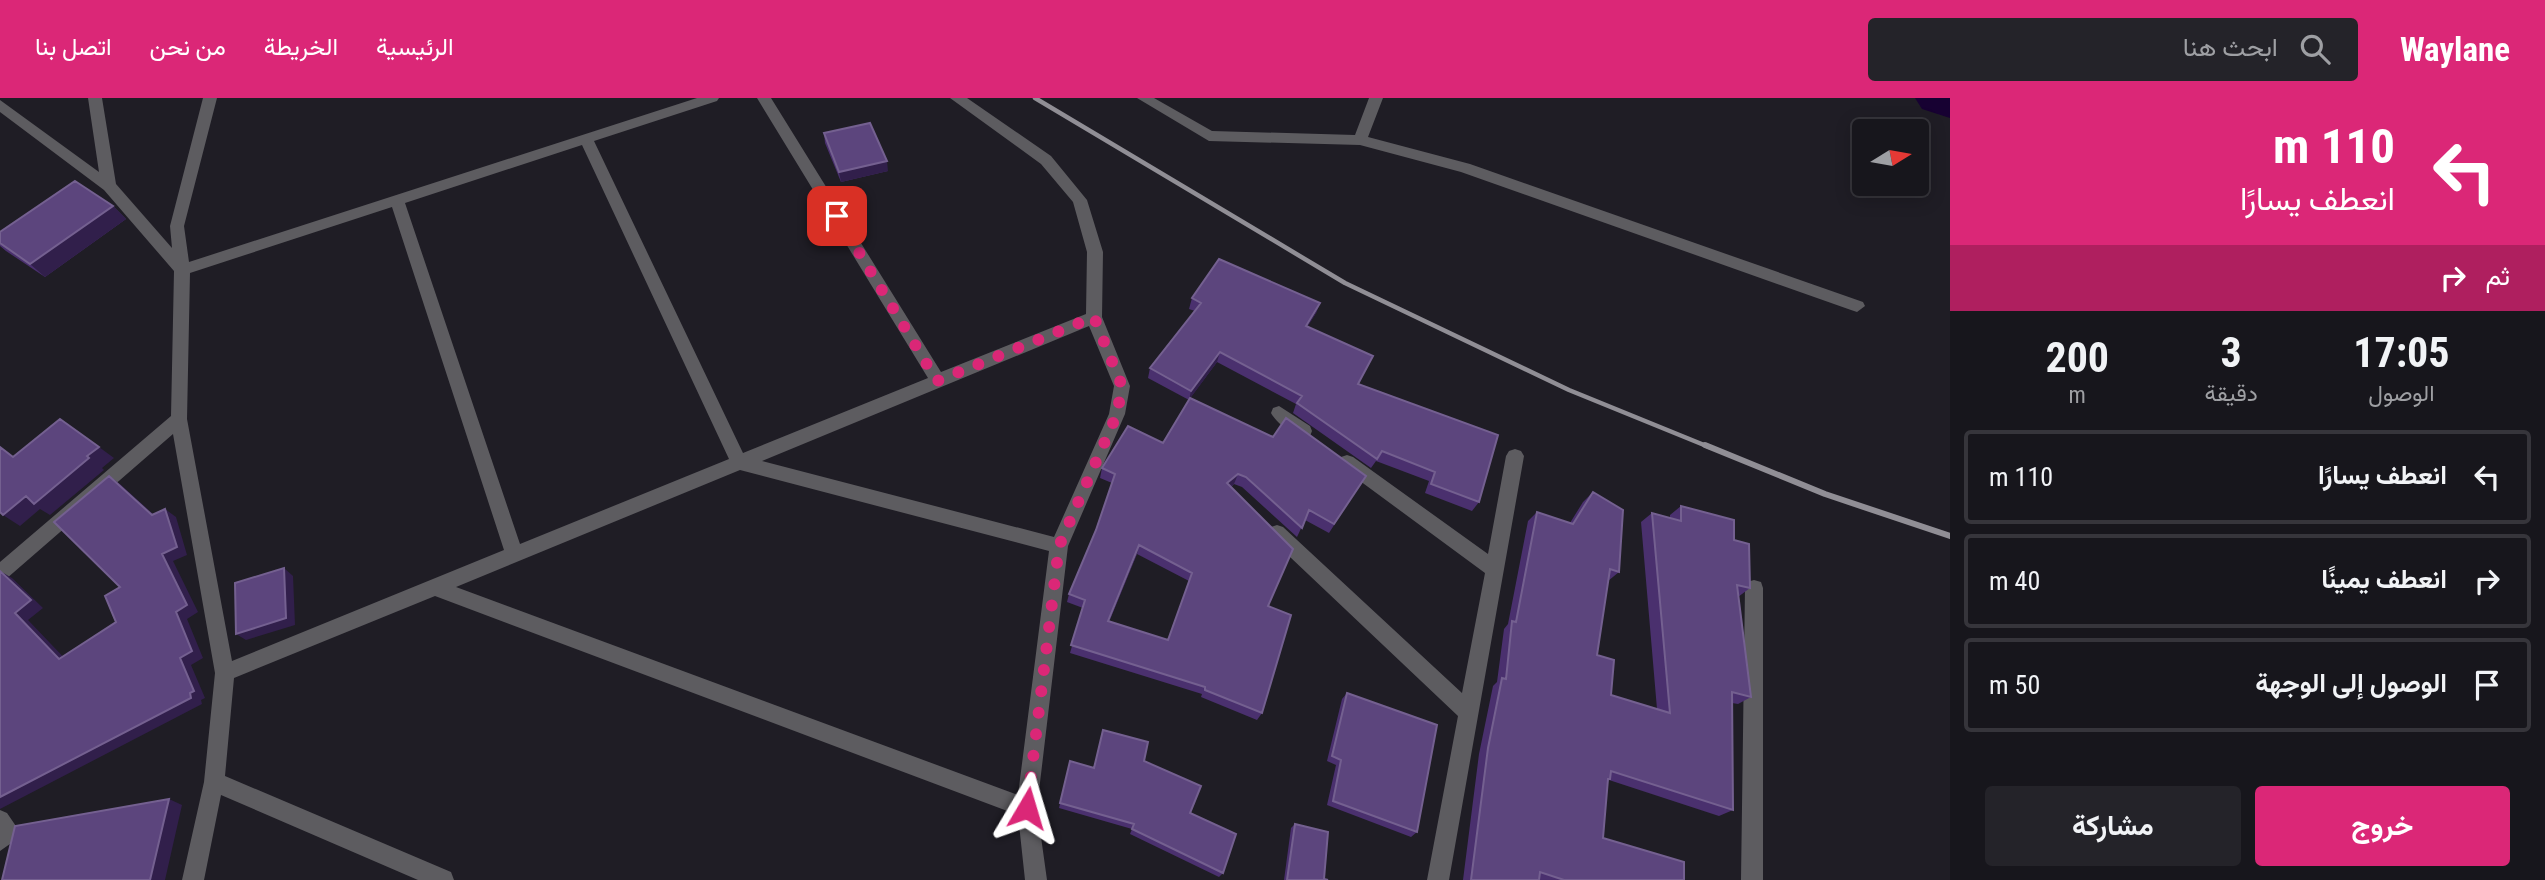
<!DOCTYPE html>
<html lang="ar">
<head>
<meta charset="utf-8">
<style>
	body { margin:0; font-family:"Roboto Condensed",Vazirmatn,sans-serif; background:#242329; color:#f1f3f6; direction:rtl; height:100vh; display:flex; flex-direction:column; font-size:26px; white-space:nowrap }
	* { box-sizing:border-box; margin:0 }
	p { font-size:23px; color:#9e9fa3 }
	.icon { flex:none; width:38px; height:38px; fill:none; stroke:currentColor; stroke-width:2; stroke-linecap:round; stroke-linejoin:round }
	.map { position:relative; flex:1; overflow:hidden; direction:ltr }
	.drawer { display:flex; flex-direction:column; background:#17161c; width:595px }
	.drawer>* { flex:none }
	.banner { background:#db2777; color:#fff; overflow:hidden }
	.needle { width:46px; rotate:79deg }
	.fabs { position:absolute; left:1852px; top:21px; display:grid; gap:14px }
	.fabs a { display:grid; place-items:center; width:77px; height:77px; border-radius:7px; background:#17161c; box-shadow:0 4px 18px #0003,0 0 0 2px #36353b; font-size:35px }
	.pin { position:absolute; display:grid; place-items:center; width:60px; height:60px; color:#fff; margin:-30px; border-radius:14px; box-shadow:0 4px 10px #0006 }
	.me { position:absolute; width:77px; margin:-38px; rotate:7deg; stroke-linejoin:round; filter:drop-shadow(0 0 5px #0008) }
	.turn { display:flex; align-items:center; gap:24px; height:147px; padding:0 35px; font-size:32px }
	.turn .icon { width:91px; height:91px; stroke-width:2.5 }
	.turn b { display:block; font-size:49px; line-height:60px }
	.then { display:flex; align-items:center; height:66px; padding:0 35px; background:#0003; gap:14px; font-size:26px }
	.eta { display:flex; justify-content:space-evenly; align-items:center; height:119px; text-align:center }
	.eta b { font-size:42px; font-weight:700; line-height:49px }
	.cta { display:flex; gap:14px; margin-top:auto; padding:14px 35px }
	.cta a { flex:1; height:80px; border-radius:7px; background:#db2777; color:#fff; font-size:28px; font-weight:700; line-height:80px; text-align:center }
	.cta a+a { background:#242329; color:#f1f3f6 }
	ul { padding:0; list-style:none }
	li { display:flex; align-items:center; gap:21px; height:94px; margin:0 14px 10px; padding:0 21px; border:4px solid #36353b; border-radius:7px }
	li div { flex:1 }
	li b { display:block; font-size:26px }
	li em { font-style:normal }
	header { display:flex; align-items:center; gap:42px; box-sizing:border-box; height:98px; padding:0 35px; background:#db2777; color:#fff }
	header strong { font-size:33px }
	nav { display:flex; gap:38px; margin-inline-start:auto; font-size:24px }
	.search { width:490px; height:63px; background:#242329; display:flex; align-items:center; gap:18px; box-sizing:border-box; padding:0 24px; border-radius:7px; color:#9e9fa3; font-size:26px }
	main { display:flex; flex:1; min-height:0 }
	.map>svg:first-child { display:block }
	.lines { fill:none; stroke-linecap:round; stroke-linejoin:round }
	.river { fill:#170132; fill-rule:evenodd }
	.minor { fill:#5d5c60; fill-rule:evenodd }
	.rail-far1 { stroke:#908e95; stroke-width:4.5 }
	.rail { stroke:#908e95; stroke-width:6 }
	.wall { fill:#4a306e; fill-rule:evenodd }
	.shaded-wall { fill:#311f4b }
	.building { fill:#5c457d; stroke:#746090; stroke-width:2; fill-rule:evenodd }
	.route { stroke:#db2777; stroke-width:12; stroke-dasharray:0 21.6 }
</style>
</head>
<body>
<header>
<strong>Waylane</strong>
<div class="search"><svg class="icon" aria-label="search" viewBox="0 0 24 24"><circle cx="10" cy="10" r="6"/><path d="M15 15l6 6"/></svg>ابحث هنا</div>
<nav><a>الرئيسية</a><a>الخريطة</a><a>من نحن</a><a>اتصل بنا</a></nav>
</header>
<main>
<section class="drawer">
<div class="banner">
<div class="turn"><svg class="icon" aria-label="left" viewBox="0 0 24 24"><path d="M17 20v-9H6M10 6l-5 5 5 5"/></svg><div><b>110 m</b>انعطف يسارًا</div></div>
<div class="then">ثم<svg class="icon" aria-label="right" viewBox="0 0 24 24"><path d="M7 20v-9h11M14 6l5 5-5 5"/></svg></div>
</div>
<div class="eta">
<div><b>17:05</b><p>الوصول</p></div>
<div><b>3</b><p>دقيقة</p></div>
<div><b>200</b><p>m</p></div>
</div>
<ul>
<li><svg class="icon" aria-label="left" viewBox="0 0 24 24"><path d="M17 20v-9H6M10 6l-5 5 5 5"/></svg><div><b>انعطف يسارًا</b></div><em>110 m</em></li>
<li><svg class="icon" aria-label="right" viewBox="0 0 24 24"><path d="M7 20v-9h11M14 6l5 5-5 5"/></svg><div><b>انعطف يمينًا</b></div><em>40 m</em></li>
<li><svg class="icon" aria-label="arrive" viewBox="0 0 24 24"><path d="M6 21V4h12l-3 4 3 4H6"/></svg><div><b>الوصول إلى الوجهة</b></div><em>50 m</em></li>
</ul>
<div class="cta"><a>خروج</a><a>مشاركة</a></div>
</section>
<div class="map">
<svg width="1950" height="782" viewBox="0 0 1950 782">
	<rect width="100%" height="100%" fill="#1f1d25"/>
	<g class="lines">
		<path class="river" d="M1915,0H1950V20L1922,11Z"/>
		<path class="minor" d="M88,0H102L116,86L172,150L170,128L203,0H217L184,128L189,164L697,0H719L717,3L594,43L743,355L928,280L757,0H771L941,274L1086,216L1087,154L1073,104L1041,66L950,0H967L1051,58L1087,102L1103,154L1102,219L1130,288L1125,316L1068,448L1037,710L1047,782H1025L1018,717L435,498L234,580L225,678L451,774L454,782H418L221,697L204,782H182L204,684L215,575L173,336L6,481L0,483V464L171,318L174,173L104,92L0,14V2L99,74ZM582,47L729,361L520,446L405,105ZM392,109L504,452L232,563L187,321L190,175ZM1089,228L1114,288L1109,316L1054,439L762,363ZM740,372L1049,453L1018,697L456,489Z
			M1137,0H1154L1212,33L1355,37L1369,0H1383L1368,39L1470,66L1863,204L1865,208L1857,214L1851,212L1461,74L1360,47L1209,43Z
			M1279,308L1310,328L1312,333L1310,338C1297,342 1277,326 1271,315L1273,310Z
			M1515,351L1521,353L1524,358L1449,782H1427L1458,618L1271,441L1268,435L1271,429L1277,427L1283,429L1462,595L1485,475L1341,369L1338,364L1341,359L1347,357L1353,359L1488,456L1506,358L1509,353Z
			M1754,482L1761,484L1763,490V782H1741L1745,490L1747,484Z
			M0,712L7,715L20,734L17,741L0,753Z"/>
		<path class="rail-far1" d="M1035,0L1345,185L1569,292L1709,349"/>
		<path class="rail" d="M1705,347L1825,396L1950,438"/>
	</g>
	<path class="wall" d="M824,35L888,73L841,84L825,45Z
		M113,108L126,121L45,179L6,153L0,148V134Z
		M1192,200L1320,205L1316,215L1307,229L1358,286L1479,404L1472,413L1425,395L1429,383L1376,363L1371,370L1293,315L1296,306L1217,264L1190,300L1360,387L1329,435L1305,422L1297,439L1242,389L1234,386L1231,389L1268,508L1262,615L1257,622L1201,599L1202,596L1070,555L1083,510L1067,504L1069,496L1096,432L1112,385L1100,380L1102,370L1163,345L1189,302L1148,280L1150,270L1195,213L1189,211ZM1137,456L1189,483L1168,542L1109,524Z
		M1593,394L1619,474L1608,483L1597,557L1611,597L1657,611L1641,424L1652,415L1670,420V417L1681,408L1734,442L1750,490L1738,499L1751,599L1738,606L1732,605L1733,712L1719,718L1609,682L1607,683L1603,740L1684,782H1463L1479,656L1493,588L1497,584L1504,531L1508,526L1528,423L1537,414L1570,425L1583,404Z
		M1347,595L1417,734L1411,739L1327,707L1336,667L1327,663L1342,601Z
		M1070,663L1093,670L1144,663L1190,715L1223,775L1219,779L1130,736L1132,731L1059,710Z
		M1295,726L1324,781L1328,782H1284L1291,730Z"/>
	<path class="shaded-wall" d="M887,63L888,73L841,84L839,74Z
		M113,108L126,121L45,179L30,166Z
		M1320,205L1316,215L1302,238L1306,228Z
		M1220,254L1217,264L1189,302L1191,293Z
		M99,349L114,360L102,370L104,372L50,417L40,411L20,428L3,417L26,398L87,358Z
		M1238,376L1234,386L1224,395L1227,385Z
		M109,378L120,386L163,425L152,417Z
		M165,411L176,419L187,457L173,463L198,514L187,521L203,560L191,567L205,600L201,602L202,606L0,711V699L180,560L176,514L162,456Z
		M1139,447L1137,456L1106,531L1108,523Z
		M284,470L293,478L295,527L246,542L236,536Z
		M0,473L12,480L43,510L28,522L72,568L59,561L15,515Z
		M169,701L182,707L165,782H150Z"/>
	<path class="building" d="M870,25L887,63L839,74L824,35Z
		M75,83L113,108L30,166L0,145V134Z
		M1219,161L1320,205L1306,228L1373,258L1358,286L1498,337L1479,404L1431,386L1435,374L1382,353L1377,361L1297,305L1302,298L1220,254L1191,293L1150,270L1201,205L1192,200Z
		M1190,300L1273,339L1286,320L1366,378L1334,426L1309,412L1302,430L1246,379L1238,376L1227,385L1293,451L1268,508L1291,517L1262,615L1205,592V589L1071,547L1085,502L1069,496L1096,432L1115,376L1102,370L1128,328L1163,345ZM1139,447L1192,475L1168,542L1108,523Z
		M60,321L99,349L87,358L89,360L34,406L26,398L3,417L0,414V349L13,359Z
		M109,378L152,417L165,411L177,449L162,456L187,507L176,514L192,553L180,560L194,593L190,595L191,600L0,699V473L31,502L15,515L59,561L116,524L105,498L120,489L54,424Z
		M1593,394L1623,412L1619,474L1610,471L1597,557L1614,562L1611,597L1670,615L1652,415L1681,423V408L1734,422V442L1749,446L1750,490L1737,487L1751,599L1732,594L1733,712L1611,673L1610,681H1608L1603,740L1684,764V782H1564L1540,774L1539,782H1471L1488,650L1502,580L1506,581L1512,523L1516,524L1537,414L1573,426Z
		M284,470L286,520L236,536L235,485Z
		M1347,595L1437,627L1417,734L1333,703L1341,662L1332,658Z
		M1103,632L1148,644L1144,663L1201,688L1190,715L1236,736L1223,775L1132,731L1134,726L1060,705L1070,663L1094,670Z
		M169,701L150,782H2L15,728Z
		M1295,726L1328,734L1324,781L1328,782H1287Z"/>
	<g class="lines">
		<path class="route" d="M837,118L937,283L1094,219L1122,288L1117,316L1059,448L1027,710"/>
	</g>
</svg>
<div class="fabs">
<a><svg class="needle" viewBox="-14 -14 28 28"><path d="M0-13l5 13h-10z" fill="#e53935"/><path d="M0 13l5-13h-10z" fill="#9e9fa3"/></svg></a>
</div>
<div class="pin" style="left:837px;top:118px;background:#d93025"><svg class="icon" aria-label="arrive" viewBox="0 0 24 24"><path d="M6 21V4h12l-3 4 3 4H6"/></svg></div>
<svg class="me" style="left:1027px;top:710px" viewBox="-20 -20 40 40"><path d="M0-17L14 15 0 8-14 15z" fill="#db2777" stroke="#fff" stroke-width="4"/></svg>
</div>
</main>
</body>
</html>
